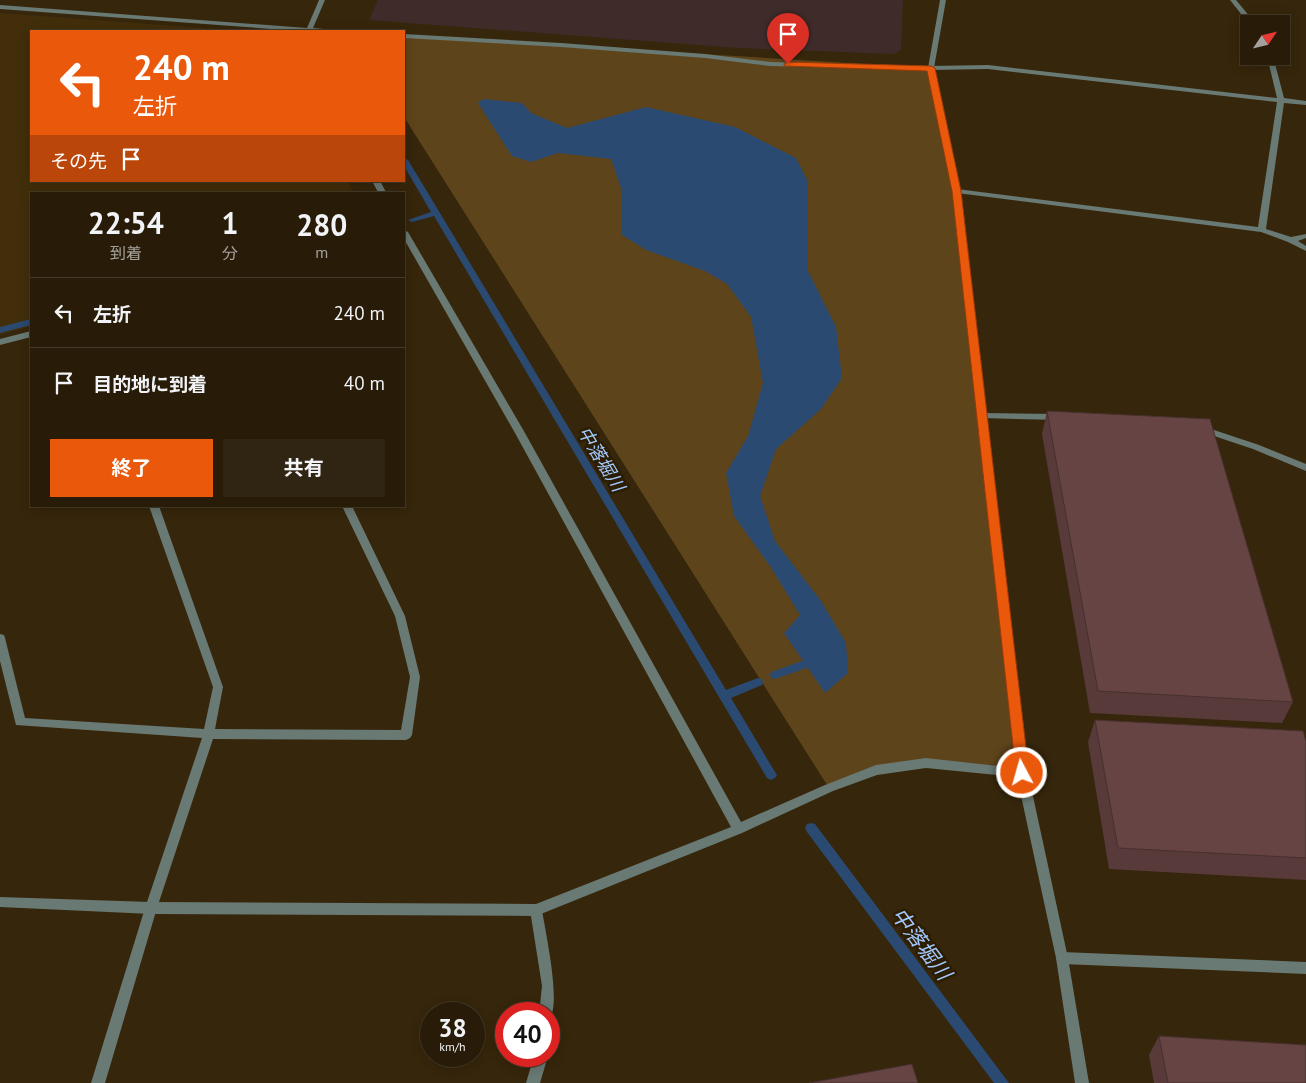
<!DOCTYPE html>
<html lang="ja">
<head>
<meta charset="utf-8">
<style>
	body { margin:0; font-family:"PT Sans","Noto Sans JP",sans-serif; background:#302512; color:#f1f3f6; height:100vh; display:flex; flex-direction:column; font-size:19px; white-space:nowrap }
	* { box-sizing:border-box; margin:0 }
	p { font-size:16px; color:#a5a19c }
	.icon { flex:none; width:28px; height:28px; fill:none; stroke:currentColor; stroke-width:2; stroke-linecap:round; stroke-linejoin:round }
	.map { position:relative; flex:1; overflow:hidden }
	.side { position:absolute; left:30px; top:192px; width:375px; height:315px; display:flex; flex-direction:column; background:#281c08; border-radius:0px; box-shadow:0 2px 12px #0003,0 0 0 1px #443a29 }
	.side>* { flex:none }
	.top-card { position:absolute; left:30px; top:30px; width:375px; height:152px; border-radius:0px; box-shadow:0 2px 12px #0003,0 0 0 1px #443a29; background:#ea580c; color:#fff; overflow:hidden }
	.needle { width:32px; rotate:55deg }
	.tools { position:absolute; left:1240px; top:15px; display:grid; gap:10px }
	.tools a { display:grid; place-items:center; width:50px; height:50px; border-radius:0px; background:#281c08; box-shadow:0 2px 12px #0003,0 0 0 1px #443a29; font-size:25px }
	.speed { position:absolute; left:420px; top:1002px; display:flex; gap:10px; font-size:25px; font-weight:700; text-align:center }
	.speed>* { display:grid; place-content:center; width:65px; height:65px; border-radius:50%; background:#281c08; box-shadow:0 2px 12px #0003,0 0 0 1px #443a29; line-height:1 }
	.speed small { font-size:12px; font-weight:400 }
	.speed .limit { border:8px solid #d22; background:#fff; color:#111 }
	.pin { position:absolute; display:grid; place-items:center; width:42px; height:42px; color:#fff; margin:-51px -21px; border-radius:50% 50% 50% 0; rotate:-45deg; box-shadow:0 0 5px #0007 }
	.pin .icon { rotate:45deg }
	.me { position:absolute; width:55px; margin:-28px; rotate:354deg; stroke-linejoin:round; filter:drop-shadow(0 0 4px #0008) }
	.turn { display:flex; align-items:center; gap:18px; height:105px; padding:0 20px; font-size:22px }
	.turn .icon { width:65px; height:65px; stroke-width:2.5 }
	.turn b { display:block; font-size:35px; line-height:42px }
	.then { display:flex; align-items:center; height:48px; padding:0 20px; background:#0003; gap:10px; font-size:19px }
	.eta { display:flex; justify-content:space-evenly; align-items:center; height:85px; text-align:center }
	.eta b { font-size:30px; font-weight:700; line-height:35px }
	.cta { display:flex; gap:10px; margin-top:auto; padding:10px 20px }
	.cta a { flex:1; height:58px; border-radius:0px; background:#ea580c; color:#fff; font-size:20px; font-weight:700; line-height:58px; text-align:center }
	.cta a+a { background:#302512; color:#f1f3f6 }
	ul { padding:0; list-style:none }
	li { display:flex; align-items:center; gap:15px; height:70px; padding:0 20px; border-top:1px solid #443a29 }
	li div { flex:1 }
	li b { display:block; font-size:19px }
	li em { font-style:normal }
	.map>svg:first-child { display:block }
	.commercial { fill:#3f2b2a }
	.built { fill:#422e0a }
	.green { fill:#5e441a }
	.water { fill:#2b4a71 }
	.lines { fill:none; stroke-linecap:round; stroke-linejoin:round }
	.stream { fill:#2b4a71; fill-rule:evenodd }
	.minor { fill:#697973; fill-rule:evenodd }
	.tertiary { fill:#697973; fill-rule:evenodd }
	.wall { fill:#583a3a }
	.building { fill:#664443; stroke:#47302f }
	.route { fill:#ea580c; stroke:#983908 }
	.labels { text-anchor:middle; stroke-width:5; stroke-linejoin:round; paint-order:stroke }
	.water-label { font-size:18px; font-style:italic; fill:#a1c9fd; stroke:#2c1c02 }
	.near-water-label { font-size:21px; font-style:italic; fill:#a1c9fd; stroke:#2c1c02 }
</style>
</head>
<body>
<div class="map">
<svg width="1306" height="1083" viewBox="0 0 1306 1083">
	<rect width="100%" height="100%" fill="#36260b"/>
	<path class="commercial" d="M378,0H903L901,50L894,54L738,48L369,20Z"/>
	<path class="built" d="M0,13L244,31H31V181H348L354,194H31V326L0,335Z"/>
	<path class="green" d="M404,36L931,68L957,191L1022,773L926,763L876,770L829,788L404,117Z"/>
	<path class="water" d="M483,99L522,103L531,113L567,128L646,107L735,127L796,158L808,182L807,269L836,327L842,378L821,409L776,449L760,496L775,541L821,601L846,643L848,673L825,693L784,633L800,615L770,566L734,516L726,473L748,436L763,383L751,317L727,284L705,271L646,250L622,235L621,188L611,159L558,153L531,162L512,156L478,103Z"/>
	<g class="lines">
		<path class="stream" d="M404,158L408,160L440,213L726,690L758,678L762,679L763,682L762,685L731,698L775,772L777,775L775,778L771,780L767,778L434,216L412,222L408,220L431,212L404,166Z
			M31,319V325L0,333V327Z
			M805,660L809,661L810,664L809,667L775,679L771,678L770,675L771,672Z
			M811,823L815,824L1009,1083H994L807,832L805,828L807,824Z"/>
		<path class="minor" d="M319,0H325L313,28L324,29L327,31H300L0,9V5L307,28Z
			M1230,0H1236L1256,24H1249Z
			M404,34L561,43L705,54L770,62L931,66L988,65L1277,98L1267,56H1273L1284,98L1306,101V105L1284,103L1266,229L1291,237L1306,234V238L1298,241L1306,246V251L1288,242L1261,232L957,193L953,191L957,189L1258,227L1277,102L988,69L931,70L770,66L705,58L561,47L404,38Z
			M31,331V337L0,345V339Z
			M983,413L1058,414L1063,417L1058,420L980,418L978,416L980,414Z
			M1202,426L1259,445L1306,464V471L1253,449L1199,431L1197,429Z
			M149,506H159L223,687L215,729L401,730L410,677L395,616L342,506H352L405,616L420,677L412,735L410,738L406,740L213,739L157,908L105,1083H91L145,908L202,738L16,725L0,661V634L4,635L5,638L25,718L204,729L213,687Z
			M536,904L540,906L542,910C545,930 562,1006 549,1019V1014H539L542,986L530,910L532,906Z
			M1062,952L1306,962V974L1062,964L1058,962L1056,958L1058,954Z
			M534,1056H548L540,1083H526Z"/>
		<path class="tertiary" d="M940,0H946L934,68L961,191L1028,773L1068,958L1089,1083H1075L1056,958L1017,777L926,768L877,775L833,791L742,833L536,916L151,914L0,907V897L151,902L536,904L731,827L515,433L404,239V230L408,232L525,433L741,822L825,785L876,765L926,758L1016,768L953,191L928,68Z
			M309,28L311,29L312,31H306L307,29Z
			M372,181H380L387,194H379Z"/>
	</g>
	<path class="wall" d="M1047,411L1293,702L1282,723L1090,713L1042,434Z
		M1095,720L1306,741V880L1109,869L1088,742Z
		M1159,1036L1306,1083H1154L1149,1055Z"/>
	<path class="building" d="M1047,411L1210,419L1293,702L1098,691Z
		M1095,720L1303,731L1306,741V858L1118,848Z
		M1159,1036L1306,1045V1083H1168Z
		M912,1064L918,1083H809Z"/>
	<path class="route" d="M788,62L931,66L935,68L961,191L1029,773L1027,777L1022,779L1017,777L1016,773L952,191L927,71L785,66L784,64Z"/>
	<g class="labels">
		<g class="water-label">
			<text transform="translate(601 459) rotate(59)" y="6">中落堀川</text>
		</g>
		<g class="near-water-label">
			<text transform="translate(921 944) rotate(53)" y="7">中落堀川</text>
		</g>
	</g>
</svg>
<div class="tools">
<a><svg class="needle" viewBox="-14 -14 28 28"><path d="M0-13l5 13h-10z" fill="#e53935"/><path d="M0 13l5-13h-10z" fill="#a5a19c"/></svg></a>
</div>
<div class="speed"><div>38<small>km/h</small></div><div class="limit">40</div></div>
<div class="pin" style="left:788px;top:64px;background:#d93025"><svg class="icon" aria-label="arrive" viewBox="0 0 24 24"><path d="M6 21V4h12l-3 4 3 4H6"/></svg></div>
<svg class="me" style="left:1022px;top:773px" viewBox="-20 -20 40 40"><circle r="17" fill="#ea580c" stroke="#fff" stroke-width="3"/><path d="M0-11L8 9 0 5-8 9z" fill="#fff"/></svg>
<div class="top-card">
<div class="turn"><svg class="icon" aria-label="left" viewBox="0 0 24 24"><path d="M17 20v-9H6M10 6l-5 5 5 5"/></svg><div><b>240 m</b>左折</div></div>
<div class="then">その先<svg class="icon" aria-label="arrive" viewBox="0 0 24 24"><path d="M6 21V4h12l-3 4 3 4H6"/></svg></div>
</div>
<section class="side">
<div class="eta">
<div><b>22:54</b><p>到着</p></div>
<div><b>1</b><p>分</p></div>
<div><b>280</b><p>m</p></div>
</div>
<ul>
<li><svg class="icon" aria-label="left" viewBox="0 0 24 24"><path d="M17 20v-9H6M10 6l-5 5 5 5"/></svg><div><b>左折</b></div><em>240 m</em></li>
<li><svg class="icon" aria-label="arrive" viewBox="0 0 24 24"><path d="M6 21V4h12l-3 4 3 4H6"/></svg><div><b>目的地に到着</b></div><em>40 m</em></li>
</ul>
<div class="cta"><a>終了</a><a>共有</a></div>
</section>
</div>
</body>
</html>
